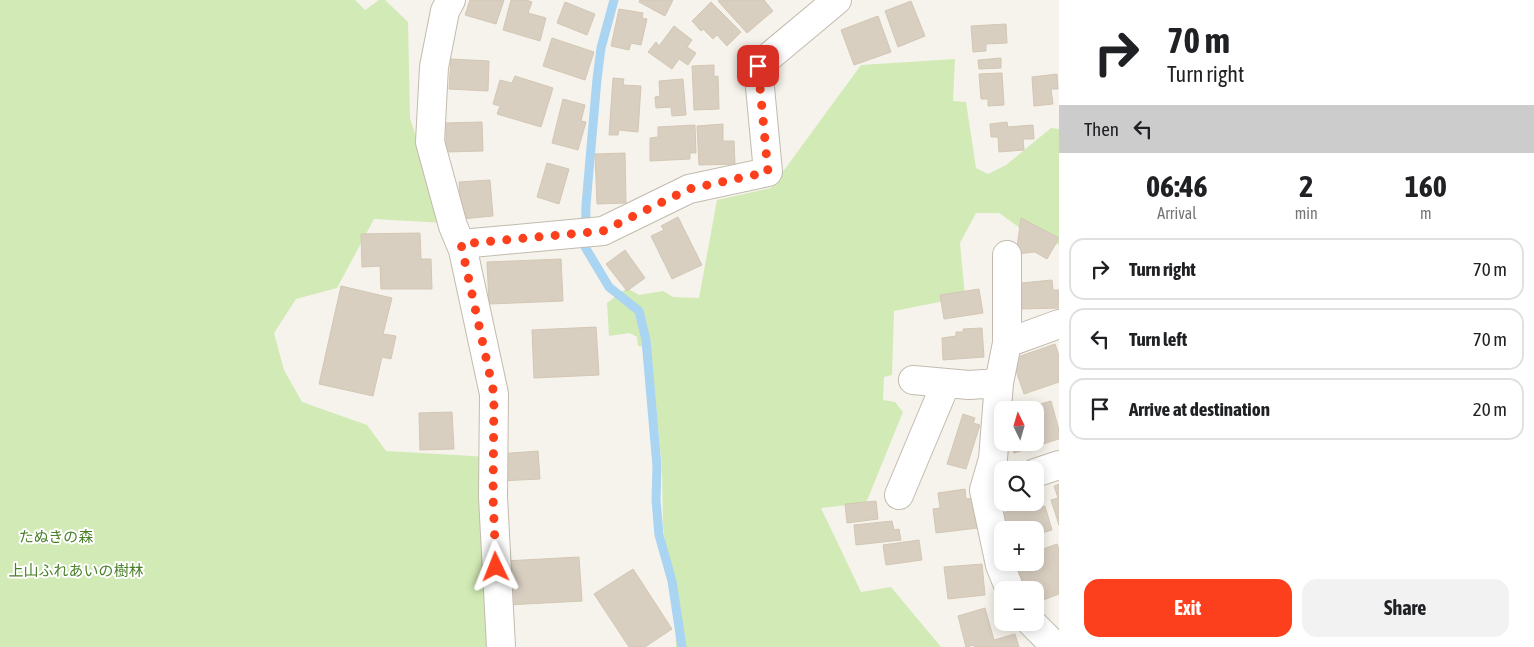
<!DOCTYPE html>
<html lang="en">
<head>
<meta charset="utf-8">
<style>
	body { margin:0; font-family:"Asap Condensed","Noto Sans JP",sans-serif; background:#f2f2f2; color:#202124; height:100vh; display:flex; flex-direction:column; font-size:19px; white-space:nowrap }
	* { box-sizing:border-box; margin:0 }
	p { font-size:16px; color:#757577 }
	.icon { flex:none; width:28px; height:28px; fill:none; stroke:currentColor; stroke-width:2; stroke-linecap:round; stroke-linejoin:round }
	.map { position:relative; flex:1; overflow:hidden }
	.details { display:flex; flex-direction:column; background:#fff; width:475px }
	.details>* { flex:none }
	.hud { background:#fff; color:#202124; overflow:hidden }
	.needle { width:32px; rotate:355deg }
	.controls { position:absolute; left:994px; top:401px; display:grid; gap:10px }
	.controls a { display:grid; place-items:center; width:50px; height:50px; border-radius:10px; background:#fff; box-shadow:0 2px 12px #0003; font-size:25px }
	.pin { position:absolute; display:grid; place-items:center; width:42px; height:42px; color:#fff; margin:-21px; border-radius:10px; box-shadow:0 2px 8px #0006 }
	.me { position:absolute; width:55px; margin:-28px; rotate:358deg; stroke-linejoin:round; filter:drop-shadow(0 0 4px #0008) }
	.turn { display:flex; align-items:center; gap:18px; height:105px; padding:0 25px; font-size:22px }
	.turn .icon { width:65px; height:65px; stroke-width:2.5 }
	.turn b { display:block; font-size:35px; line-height:42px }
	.then { display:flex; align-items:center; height:48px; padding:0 25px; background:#0003; gap:10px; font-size:19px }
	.eta { display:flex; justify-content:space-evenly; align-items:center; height:85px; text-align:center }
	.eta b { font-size:30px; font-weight:700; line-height:35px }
	.action { display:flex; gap:10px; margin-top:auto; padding:10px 25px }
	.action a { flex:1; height:58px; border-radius:15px; background:#fc3f1d; color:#fff; font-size:20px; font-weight:700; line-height:58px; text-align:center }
	.action a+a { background:#f2f2f2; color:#202124 }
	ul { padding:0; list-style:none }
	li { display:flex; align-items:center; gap:15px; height:62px; margin:0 10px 8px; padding:0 15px; border:2px solid #e0e0e0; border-radius:15px }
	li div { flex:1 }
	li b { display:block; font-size:19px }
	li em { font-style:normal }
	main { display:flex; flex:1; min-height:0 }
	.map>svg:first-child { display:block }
	.green { fill:#d2eab5 }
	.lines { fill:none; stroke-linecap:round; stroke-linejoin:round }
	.stream { stroke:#a9d4f2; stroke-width:9 }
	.building { fill:#d8cfc1; stroke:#d3c7b4 }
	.minor-casing { stroke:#c2bbae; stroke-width:30 }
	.minor { stroke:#fff; stroke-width:28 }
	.route { stroke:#fc3f1d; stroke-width:9; stroke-dasharray:0 16.2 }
	.labels { text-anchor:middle; stroke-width:4; stroke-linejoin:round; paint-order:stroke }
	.park-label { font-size:15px; fill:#4a7f2a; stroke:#fff }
</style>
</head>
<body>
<main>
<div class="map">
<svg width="1059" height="647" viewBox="0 0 1059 647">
	<rect width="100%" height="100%" fill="#f6f3ec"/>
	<path class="green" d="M0,0H355L365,10L379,0H385L408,22L410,118L444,223L374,219L337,288L296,299L274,333L284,370L302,402L367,425L386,451L489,457L500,647H0Z
		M955,59L953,101L966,102L976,168L988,174L1006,165L1051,128L1059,129V245L1020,228L999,213H976L960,243L965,297L894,311L892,375L884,377L883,400L895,402L903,412L866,503L821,508L861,592L891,587L941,647H676L675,617L663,526L662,466L650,347L638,346L637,337L630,333L609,336L607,303L627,288L639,295L663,291L673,297L699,298L717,200L771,188L861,65Z"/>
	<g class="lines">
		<path class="stream" d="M614,0L601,48L597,79L586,205L585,247L609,287L639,311L646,340L657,466L656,500L659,535L672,581L682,647"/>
	</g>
	<path class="building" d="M470,0H504L496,24L465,15Z
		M511,0H526L532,2L528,13L546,18L540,41L503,30Z
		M640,0H673L665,16L639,2Z
		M719,0H764L773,11L747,33L718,1Z
		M911,1L925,36L898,47L885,11Z
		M565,2L595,14L587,35L557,23Z
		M711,2L741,32L727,46L717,35L713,39L703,29L701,31L692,21Z
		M619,9L643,13L642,18L647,19L641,45L631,43L629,50L611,46Z
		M878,16L891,52L854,65L841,30Z
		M1006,24L1007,43L986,44V51L973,52L971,26Z
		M674,26L692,40L687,47L696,53L688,65L679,59L672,69L648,52L656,42L659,46Z
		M552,38L594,52L585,80L543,66Z
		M1001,58V68L979,69L978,60Z
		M451,59L489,61L488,91L449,89Z
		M714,65V77L718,76L719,109L694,110L692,66Z
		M1002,73L1004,105L988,106V99H981L979,74Z
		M1057,74L1058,89H1051L1053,104L1034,106L1032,77Z
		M515,76L553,88L541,127L497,114L500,106L493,104L500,80L512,83Z
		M613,78L624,79L623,85L641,86L638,132L619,130L618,135H609Z
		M683,79L686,115L672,116L671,107L656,108L655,97L660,96L659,81Z
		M563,99L585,105L581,121L586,122L578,150L552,143Z
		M482,122L483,151L446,152V123Z
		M1007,122L1008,127L1033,125L1034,139H1023L1024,150L999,152L998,137H991L990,124Z
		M723,124V141H734L735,164L699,165L697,126Z
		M695,125L696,153H690V159L650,161V138L658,137V127Z
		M625,153L626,203L597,204L595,154Z
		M547,163L569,169L559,204L537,197Z
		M490,180L493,216L462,219L459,182Z
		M678,217L702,265L672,279L651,236L664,230L661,226Z
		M1021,218L1059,238L1047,259L1035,252L1016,254Z
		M420,233L421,259H431L432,289H381L380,266L362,267L361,234Z
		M625,250L645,278L627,291L606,264Z
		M561,259L563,301L489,304L487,262Z
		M1052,280L1053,290H1059V308L1022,309L1021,283Z
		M341,286L392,298L383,334L396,336L391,359L382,357L373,396L319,384Z
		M979,289L983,313L944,319L940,295Z
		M596,327L599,375L534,378L532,330Z
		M982,328L984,357L943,360L942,338L956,336V332H963V329Z
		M1055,344L1059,356V382L1024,394L1012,359Z
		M1051,401L1059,430V439L1014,453L1011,442H1035V410H1031L1030,407Z
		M452,412L454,449L420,450L419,413Z
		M963,414L975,418L973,423L980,425L966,469L947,464Z
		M538,451L540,479L500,481L498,454Z
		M1059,484V525L1051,500L1058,498L1054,486Z
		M965,489L966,499L974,498L978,528L936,533L933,509L940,508L938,493Z
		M1035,499L1038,508L1045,506L1052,530L1035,535V530H1008L1002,513L1013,510L1010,502H1035Z
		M876,501L878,519L847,523L845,504Z
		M892,521L894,530L899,529L901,540L856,545L854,525Z
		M919,540L922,560L886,565L883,545Z
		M1057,544L1059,549V594L1035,603V590H1026L1018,567L1031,562H1035V561L1045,557L1043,549Z
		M579,557L582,601L508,605L505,561Z
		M982,564L985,595L948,599L944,567Z
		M633,569L672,629L645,647H629L594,594Z
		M985,608L994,640L1015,634L1019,647H974V645L966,647L958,616Z"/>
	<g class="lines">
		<defs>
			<path id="minor" d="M451,0L445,11L434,67L430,142L453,226L463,250L494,394L493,497L501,647
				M461,244L603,231L689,189L768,172L758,66L837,0
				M1007,255V343L999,383L993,459L984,490L1000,565L1010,590
				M1007,343L1059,324
				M913,380L969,385L999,383
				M1035,473L1059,465
				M899,495L946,383
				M1031,622L1056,647"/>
		</defs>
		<use href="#minor" class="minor-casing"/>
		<use href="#minor" class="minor"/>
	</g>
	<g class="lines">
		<path class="route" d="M496,567L493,497L494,394L461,244L603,231L689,189L768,172L758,66"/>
	</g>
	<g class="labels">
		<g class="park-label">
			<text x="56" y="542">たぬきの森</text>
			<text x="76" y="576">上山ふれあいの樹林</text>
		</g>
	</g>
</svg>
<div class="controls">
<a><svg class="needle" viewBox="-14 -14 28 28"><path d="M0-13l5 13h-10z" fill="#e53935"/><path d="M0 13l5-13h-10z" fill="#757577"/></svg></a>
<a><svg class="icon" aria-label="search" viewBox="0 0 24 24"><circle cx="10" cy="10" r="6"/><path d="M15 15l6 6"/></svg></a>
<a>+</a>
<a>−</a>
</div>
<div class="pin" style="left:758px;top:66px;background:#d93025"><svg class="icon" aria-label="arrive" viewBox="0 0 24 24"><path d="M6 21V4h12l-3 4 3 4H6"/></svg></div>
<svg class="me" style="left:496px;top:567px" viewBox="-20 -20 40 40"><path d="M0-17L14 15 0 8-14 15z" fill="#fc3f1d" stroke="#fff" stroke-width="4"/></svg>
</div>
<section class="details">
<div class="hud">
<div class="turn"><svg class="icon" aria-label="right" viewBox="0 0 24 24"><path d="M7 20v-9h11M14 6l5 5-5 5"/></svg><div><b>70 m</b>Turn right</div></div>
<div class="then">Then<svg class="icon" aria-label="left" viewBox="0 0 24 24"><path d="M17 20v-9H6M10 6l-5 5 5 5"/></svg></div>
</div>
<div class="eta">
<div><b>06:46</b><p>Arrival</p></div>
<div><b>2</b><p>min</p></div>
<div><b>160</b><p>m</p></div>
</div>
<ul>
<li><svg class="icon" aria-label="right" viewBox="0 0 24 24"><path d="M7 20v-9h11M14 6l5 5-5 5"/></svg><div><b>Turn right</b></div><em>70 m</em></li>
<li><svg class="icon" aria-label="left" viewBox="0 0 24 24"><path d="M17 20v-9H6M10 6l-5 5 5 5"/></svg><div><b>Turn left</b></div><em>70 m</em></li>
<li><svg class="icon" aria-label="arrive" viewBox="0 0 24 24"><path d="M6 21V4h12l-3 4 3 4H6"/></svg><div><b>Arrive at destination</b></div><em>20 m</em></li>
</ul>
<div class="action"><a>Exit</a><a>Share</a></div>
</section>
</main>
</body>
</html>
